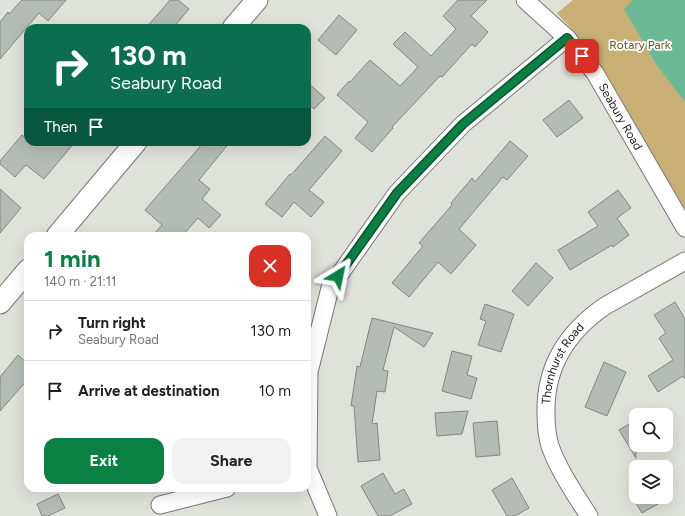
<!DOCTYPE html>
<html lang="en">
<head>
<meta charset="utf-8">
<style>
	body { margin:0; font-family:Figtree,sans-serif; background:#f2f2f2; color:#202124; height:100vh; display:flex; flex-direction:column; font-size:15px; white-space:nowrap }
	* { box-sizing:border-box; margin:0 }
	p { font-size:13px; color:#757577 }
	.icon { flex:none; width:22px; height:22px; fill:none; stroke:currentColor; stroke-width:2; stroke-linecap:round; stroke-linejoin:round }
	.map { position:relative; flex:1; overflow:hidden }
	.sheet { position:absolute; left:24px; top:232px; width:287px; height:260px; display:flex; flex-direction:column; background:#fff; border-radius:12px; box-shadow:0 4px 16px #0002 }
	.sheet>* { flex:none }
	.top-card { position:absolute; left:24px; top:24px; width:287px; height:122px; border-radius:12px; box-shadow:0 4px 16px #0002; background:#0b6e4f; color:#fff; overflow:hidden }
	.buttons { position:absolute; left:629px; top:408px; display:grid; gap:8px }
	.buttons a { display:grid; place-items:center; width:44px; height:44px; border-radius:8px; background:#fff; box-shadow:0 4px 16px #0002; font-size:20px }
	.pin { position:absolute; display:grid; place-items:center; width:34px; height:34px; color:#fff; margin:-17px; border-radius:8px; box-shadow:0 2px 6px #0006 }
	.me { position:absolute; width:44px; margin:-22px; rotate:35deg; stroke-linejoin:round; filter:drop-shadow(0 0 3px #0008) }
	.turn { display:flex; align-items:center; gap:14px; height:84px; padding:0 20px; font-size:18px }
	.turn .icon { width:52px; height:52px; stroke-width:2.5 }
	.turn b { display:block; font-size:28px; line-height:34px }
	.then { display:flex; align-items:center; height:38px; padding:0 20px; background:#0003; gap:8px; font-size:15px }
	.round { display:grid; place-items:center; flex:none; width:42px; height:42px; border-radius:12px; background:#f2f2f2 }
	.overview { display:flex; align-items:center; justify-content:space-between; height:68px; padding:0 20px }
	h1 { font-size:24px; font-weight:700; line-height:30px; color:#0b8043 }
	.primary-button { display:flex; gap:8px; margin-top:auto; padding:8px 20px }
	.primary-button a { flex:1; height:46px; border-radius:12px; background:#0b8043; color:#fff; font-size:16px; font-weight:700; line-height:46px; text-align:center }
	.primary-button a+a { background:#f2f2f2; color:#202124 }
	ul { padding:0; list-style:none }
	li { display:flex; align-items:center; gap:12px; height:60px; padding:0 20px; border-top:1px solid #e0e0e0 }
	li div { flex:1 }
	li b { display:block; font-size:15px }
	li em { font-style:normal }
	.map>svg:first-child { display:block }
	.green { fill:#c8b075 }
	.water { fill:#6bb997 }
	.building { fill:#b5bcb5; stroke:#828982 }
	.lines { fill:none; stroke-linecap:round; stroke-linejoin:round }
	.minor-casing { stroke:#767971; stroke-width:19 }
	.tertiary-casing { stroke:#767971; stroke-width:23 }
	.minor { stroke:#fff; stroke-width:17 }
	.tertiary { stroke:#fff; stroke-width:21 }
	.route-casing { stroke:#07532c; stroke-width:10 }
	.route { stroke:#0b8043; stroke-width:7 }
	.labels { text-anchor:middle; stroke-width:3.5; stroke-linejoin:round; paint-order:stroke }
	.park-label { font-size:12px; fill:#695522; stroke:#fff }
	.street-label { font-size:12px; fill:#1a1c19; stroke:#fff }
</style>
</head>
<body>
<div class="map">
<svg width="685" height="516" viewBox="0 0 685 516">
	<rect width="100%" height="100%" fill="#dee2da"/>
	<path class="green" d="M573,0H685V210L607,75L584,43L557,13Z"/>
	<path class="water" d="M633,0H685V102L656,64L624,9Z"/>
	<path class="building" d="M22,0H66L48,21L39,13L0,59V22L8,12L9,14Z
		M170,0H178L189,9L173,28H146Z
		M458,0H487L471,16L488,32L475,47L472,44L442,77L440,76L392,127L393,128L372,152L355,138L368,122L337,95L349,81L350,82L370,60L400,86L418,67L393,44L405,32L431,56L456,29L443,16Z
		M339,15L357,30L336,55L318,40Z
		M307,82L325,98L314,109L307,103Z
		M569,100L583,118L557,137L543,120Z
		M22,135L28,140V142H75L44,179L26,165L15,177L0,164V161Z
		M325,136L342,151L309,190L324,202L311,217L294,202L282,217L265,204L290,174L291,175Z
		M510,141L528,156L507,180L503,177L459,229L476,245L451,274L438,262L409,297L392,283L423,246L419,243L452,205L451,203L472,178L475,182Z
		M204,142H230L199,180L210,189L202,199L221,215L209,228L198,218L182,236H152L162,225L145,210Z
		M0,189L21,208L0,233Z
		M618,190L631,208L617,218L629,235L613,247L612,245L570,270L558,250L598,226L588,212Z
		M536,263L553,278L528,306L512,291Z
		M675,302L685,319V379L683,376L658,392L648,376L673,360L659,338L666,333L654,315Z
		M485,304L514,314L501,352L478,345L486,321L480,319Z
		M372,318L433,333L424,347L394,327L383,370L388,371L385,392L377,391L372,424L377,423L380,460L358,462L354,406H351L357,366L360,367Z
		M452,351L472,356L467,375L477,378L471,399L442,391Z
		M18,355L28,364V379L0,411V377Z
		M604,362L626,372L607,416L585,407Z
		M468,411L462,434L437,436L435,413Z
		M636,420V458L619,430Z
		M497,421L500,455L476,457L473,423Z
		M383,473L395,494L404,489L412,504L390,516H378L361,486Z
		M512,478L529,508L515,516H507L492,490Z
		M58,494L65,508L48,516H42L37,504Z
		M632,497H670L642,513Z"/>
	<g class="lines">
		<defs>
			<g id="minor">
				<path id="s1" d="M525,0L567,38L595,73L685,228"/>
				<path d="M160,505L227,488"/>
				<path d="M328,516L308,468L309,372L330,288L397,193L463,124L567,38"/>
				<path id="s2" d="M589,516C575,494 559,471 550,446C547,436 546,424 546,413C545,366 567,332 605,306L685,261"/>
			</g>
			<path id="tertiary" d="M233,28L257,0
				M57,236L136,142
				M0,303L28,270"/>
		</defs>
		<use href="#minor" class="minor-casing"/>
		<use href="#tertiary" class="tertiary-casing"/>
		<use href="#minor" class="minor"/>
		<use href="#tertiary" class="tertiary"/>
	</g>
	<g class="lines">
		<defs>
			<path id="route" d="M338,276L397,193L463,124L567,38L582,56"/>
		</defs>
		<use href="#route" class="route-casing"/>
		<use href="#route" class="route"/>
	</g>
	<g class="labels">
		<g class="park-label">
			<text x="640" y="49">Rotary Park</text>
		</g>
		<g class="street-label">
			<text dy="4" stroke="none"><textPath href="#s1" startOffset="152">Seabury Road</textPath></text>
			<text dy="4" stroke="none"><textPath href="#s2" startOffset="167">Thornhurst Road</textPath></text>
		</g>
	</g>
</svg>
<div class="buttons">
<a><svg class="icon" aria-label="search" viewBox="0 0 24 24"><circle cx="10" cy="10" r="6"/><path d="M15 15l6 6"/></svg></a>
<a><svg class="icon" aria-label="layers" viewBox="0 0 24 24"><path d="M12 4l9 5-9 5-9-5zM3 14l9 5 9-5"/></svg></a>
</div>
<div class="pin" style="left:582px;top:56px;background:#d93025"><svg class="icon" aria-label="arrive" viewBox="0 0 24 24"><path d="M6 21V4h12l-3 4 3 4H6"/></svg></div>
<svg class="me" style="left:338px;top:276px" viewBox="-20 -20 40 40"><path d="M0-17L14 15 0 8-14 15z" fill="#0b8043" stroke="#fff" stroke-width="4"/></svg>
<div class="top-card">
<div class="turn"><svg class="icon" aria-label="right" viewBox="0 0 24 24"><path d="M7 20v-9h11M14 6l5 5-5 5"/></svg><div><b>130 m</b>Seabury Road</div></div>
<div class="then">Then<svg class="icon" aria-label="arrive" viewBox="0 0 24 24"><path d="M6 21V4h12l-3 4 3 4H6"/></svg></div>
</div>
<section class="sheet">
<div class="overview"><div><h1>1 min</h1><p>140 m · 21:11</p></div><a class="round" style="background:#d93025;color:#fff"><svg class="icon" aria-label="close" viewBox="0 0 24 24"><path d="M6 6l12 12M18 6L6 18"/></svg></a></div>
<ul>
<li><svg class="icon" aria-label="right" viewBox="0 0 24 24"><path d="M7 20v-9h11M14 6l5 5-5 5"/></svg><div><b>Turn right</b><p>Seabury Road</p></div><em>130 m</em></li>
<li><svg class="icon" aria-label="arrive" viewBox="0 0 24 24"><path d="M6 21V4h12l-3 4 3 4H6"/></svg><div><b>Arrive at destination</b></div><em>10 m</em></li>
</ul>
<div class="primary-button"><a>Exit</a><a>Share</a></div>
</section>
</div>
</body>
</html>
